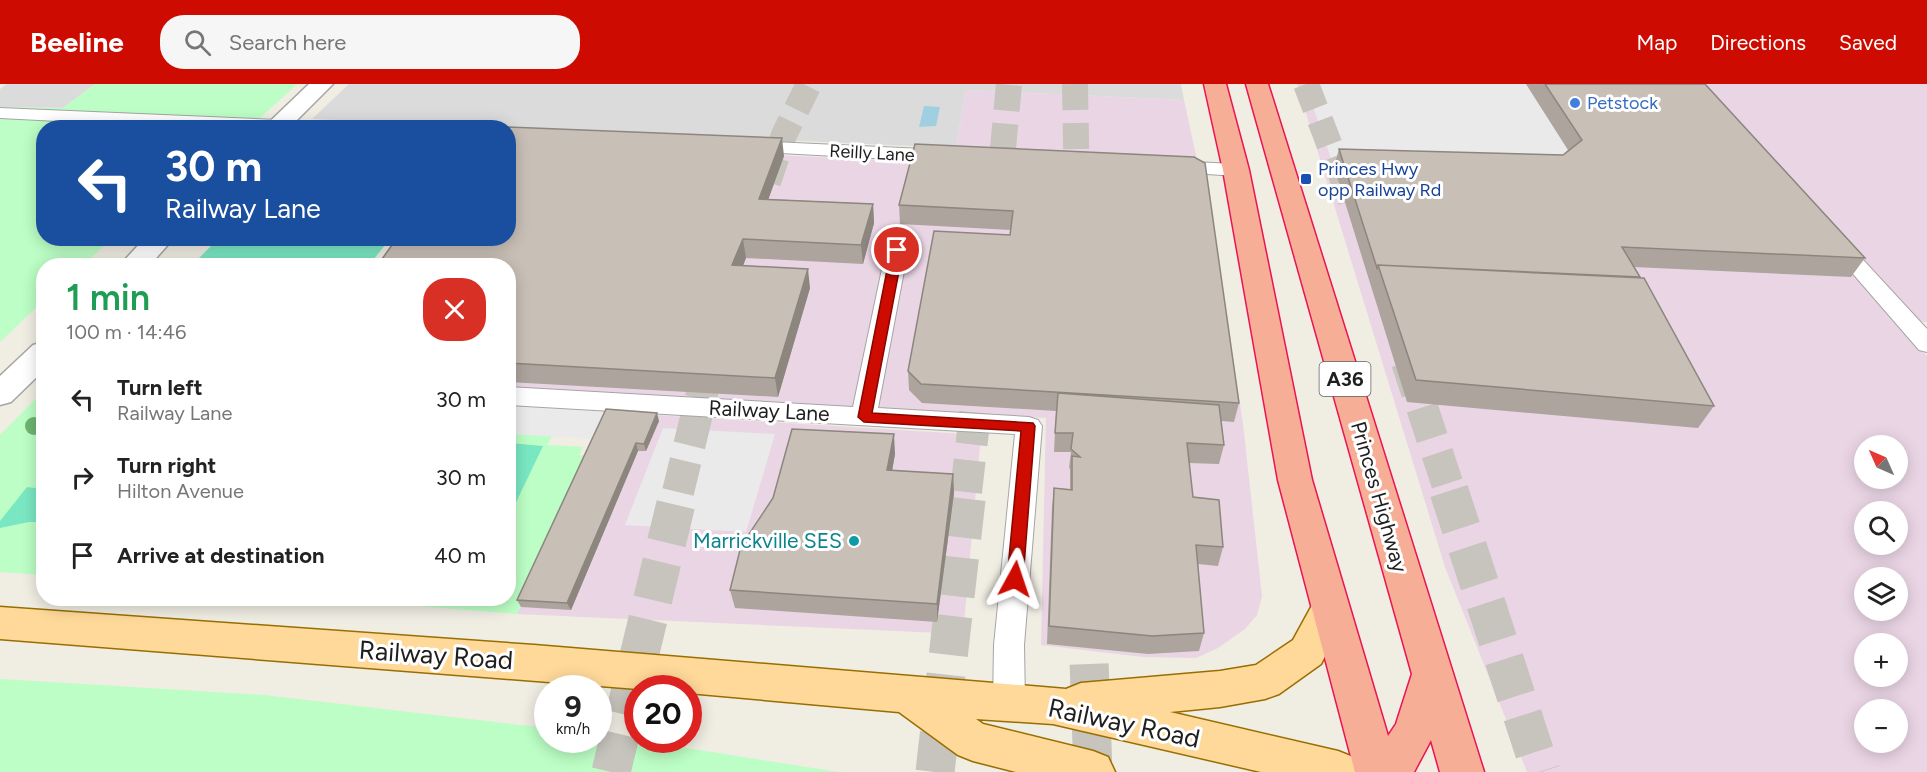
<!DOCTYPE html>
<html lang="en">
<head>
<meta charset="utf-8">
<style>
	body { margin:0; font-family:Figtree,sans-serif; background:#f6f6f6; color:#222; height:100vh; display:flex; flex-direction:column; font-size:22px; white-space:nowrap }
	* { box-sizing:border-box; margin:0 }
	p { font-size:20px; color:#767676 }
	.icon { flex:none; width:33px; height:33px; fill:none; stroke:currentColor; stroke-width:2; stroke-linecap:round; stroke-linejoin:round }
	.map { position:relative; flex:1; overflow:hidden }
	.drawer { position:absolute; left:36px; top:174px; width:480px; height:348px; display:flex; flex-direction:column; background:#fff; border-radius:24px; box-shadow:0 3px 15px #0003 }
	.drawer>* { flex:none }
	.guide { position:absolute; left:36px; top:36px; width:480px; height:126px; border-radius:24px; box-shadow:0 3px 15px #0003; background:#1a4fa0; color:#fff; overflow:hidden }
	.needle { width:39px; rotate:315deg }
	.buttons { position:absolute; left:1854px; top:351px; display:grid; gap:12px }
	.buttons a { display:grid; place-items:center; width:54px; height:54px; border-radius:50%; background:#fff; box-shadow:0 3px 15px #0003; font-size:30px }
	.speed { position:absolute; left:534px; top:591px; display:flex; gap:12px; font-size:30px; font-weight:700; text-align:center }
	.speed>* { display:grid; place-content:center; width:78px; height:78px; border-radius:50%; background:#fff; box-shadow:0 3px 15px #0003; line-height:1 }
	.speed small { font-size:15px; font-weight:400 }
	.speed .limit { border:9px solid #d22; background:#fff; color:#111 }
	.pin { position:absolute; display:grid; place-items:center; width:51px; height:51px; color:#fff; margin:-26px; border:3px solid #fff; border-radius:50%; box-shadow:0 2px 6px #0007 }
	.me { position:absolute; width:66px; margin:-33px; rotate:5deg; stroke-linejoin:round; filter:drop-shadow(0 0 4px #0008) }
	.turn { display:flex; align-items:center; gap:21px; height:126px; padding:0 30px; font-size:27px }
	.turn .icon { width:78px; height:78px; stroke-width:2.5 }
	.turn b { display:block; font-size:42px; line-height:51px }
	.round { display:grid; place-items:center; flex:none; width:63px; height:63px; border-radius:24px; background:#f6f6f6 }
	.summary { display:flex; align-items:center; justify-content:space-between; height:102px; padding:0 30px }
	h1 { font-size:36px; font-weight:600; line-height:45px; color:#1e9e55 }
	ul { padding:0; list-style:none }
	li { display:flex; align-items:center; gap:18px; height:78px; padding:0 30px }
	li div { flex:1 }
	li b { display:block; font-size:22px }
	li em { font-style:normal }
	header { display:flex; align-items:center; gap:36px; box-sizing:border-box; height:84px; padding:0 30px; background:#cd0b00; color:#fff }
	header strong { font-size:28px }
	nav { display:flex; gap:33px; margin-inline-start:auto; font-size:21px }
	.search { width:420px; height:54px; background:#f6f6f6; display:flex; align-items:center; gap:15px; box-sizing:border-box; padding:0 21px; border-radius:24px; color:#767676; font-size:22px }
	.map>svg:first-child { display:block }
	.residential { fill:#dcdbdb }
	.industrial { fill:#ead5e5; fill-rule:evenodd }
	.park { fill:#bcfec5 }
	.pitch { fill:#7ae7c3 }
	.parking { fill:#eaeaea }
	.water { fill:#a0cfe2 }
	.lines { fill:none; stroke-linecap:round; stroke-linejoin:round }
	.motorway-tunnel-far2 { stroke:#c6c4bc; stroke-width:26; stroke-dasharray:26 13; stroke-linecap:butt }
	.motorway-tunnel-far1 { stroke:#c6c4bc; stroke-width:32; stroke-dasharray:32 16; stroke-linecap:butt }
	.motorway-tunnel { stroke:#c6c4bc; stroke-width:39; stroke-dasharray:39 20; stroke-linecap:butt }
	.service-casing { stroke:#a5a5a5; stroke-width:2 }
	.minor-casing { stroke:#a5a5a5; stroke-width:3 }
	.primary-casing { stroke:#996e00; stroke-width:3 }
	.trunk-casing { stroke:#eb1452; stroke-width:3 }
	.service { fill:#fff; fill-rule:evenodd }
	.minor { fill:#fff; fill-rule:evenodd }
	.primary { fill:#ffd99a; fill-rule:evenodd }
	.trunk { fill:#f7ae96; fill-rule:evenodd }
	.tree { fill:#6db571 }
	.wall { fill:#aca49d }
	.shaded-wall { fill:#8c867f }
	.building { fill:#c8bfb6; stroke:#8c867f; stroke-width:1.5 }
	.route { fill:#cd0b00; stroke:#850700; stroke-width:1.5 }
	.shop-dot { fill:#3f7fe0; stroke:#fff; stroke-width:2 }
	.transit-dot { fill:#1a4fb4; stroke:#fff; stroke-width:2 }
	.culture-dot { fill:#0f9aa8; stroke:#fff; stroke-width:2 }
	.labels { text-anchor:middle; stroke-width:6; stroke-linejoin:round; paint-order:stroke }
	.far-shop-label { font-size:18px; fill:#366cbe; stroke:#fff; text-anchor:start }
	.far-street-label { font-size:18px; fill:#1e1e1e; stroke:#fff }
	.far-transit-label { font-size:18px; fill:#164399; stroke:#fff; text-anchor:start }
	.shield { fill:#fff; stroke:#626262; stroke-width:1.5 }
	.shield-label { font-size:20px; font-weight:bold; fill:#1e1e1e }
	.street-label { font-size:21px; fill:#1e1e1e; stroke:#fff }
	.culture-label { font-size:21px; fill:#0d838f; stroke:#fff; text-anchor:end }
	.near-street-label { font-size:26px; fill:#1e1e1e; stroke:#fff }
</style>
</head>
<body>
<header>
<strong>Beeline</strong>
<div class="search"><svg class="icon" aria-label="search" viewBox="0 0 24 24"><circle cx="10" cy="10" r="6"/><path d="M15 15l6 6"/></svg>Search here</div>
<nav><a>Map</a><a>Directions</a><a>Saved</a></nav>
</header>
<div class="map">
<svg width="1927" height="688" viewBox="0 0 1927 688">
	<rect width="100%" height="100%" fill="#f0ede3"/>
	<path class="residential" d="M7,0H95L63,24L0,23V5Z
		M349,0H1181L1184,16L966,6L956,64L312,35Z"/>
	<path class="industrial" d="M1297,0H1927V238L1895,237L1927,272V688H1527L1445,483ZM1864,362H1898V394H1864ZM1864,428H1898V460H1864ZM1864,494H1898V526H1864ZM1864,560H1898V592H1864ZM1864,626H1898V658H1864Z
		M966,6L1184,16L1197,76L956,64Z
		M509,59L1194,90L1206,97L1243,340L1262,512L1257,531L1245,545L1218,564L1196,574L1143,573L1041,561L1046,334L509,304L508,182H399L508,154Z
		M607,328L981,351L963,550L517,530L591,372Z"/>
	<path class="park" d="M95,0H297L259,35L244,34L234,43L44,44V154L112,155L83,181L44,182L43,217L0,258V23L63,24Z
		M43,307V491L0,488V351Z
		M509,350L552,352L547,361L583,363L579,371L591,372L517,530L331,515L508,514Z
		M0,595L264,611L547,644L548,656H598L599,650L838,688H0Z"/>
	<path class="pitch" d="M218,155V154L390,155L369,181H192Z
		M509,359L543,362L509,433L508,359Z
		M27,403L43,405V438H29L0,444V437Z"/>
	<path class="parking" d="M1305,0H1526L1573,74L1334,83Z
		M508,323L607,328L596,355L509,350Z
		M663,344L775,350L746,448L625,441Z"/>
	<path class="water" d="M924,22L940,23L936,42L919,43Z"/>
	<g class="lines">
		<path class="motorway-tunnel-far2" d="M1075,0L1077,112
			M1306,0L1351,116
			M768,98L784,51L809,0
			M992,182L1009,0"/>
		<path class="motorway-tunnel-far1" d="M991,194L992,181
			M1407,278L1450,408
			M678,408L713,264
			M966,408L981,278"/>
		<path class="motorway-tunnel" d="M1449,407L1541,688
			M1087,521L1093,688
			M611,688L679,407
			M935,688L967,407"/>
		<defs>
			<path id="service" d="M0,24L325,38L332,40L334,44H195L0,34Z
				M749,57L946,66L953,68L956,72L953,76L946,78L742,67L740,63L742,59Z
				M1171,77L1236,80L1243,82L1246,86L1243,90L1236,92L1164,87L1161,83L1164,79Z
				M1835,151L1842,153L1927,245V268L1919,266L1828,161L1824,157L1828,153Z
				M897,160L905,161L908,166L878,324L1029,333L1038,336L1042,342L1024,561L1025,619L1020,629L1009,633L998,629L993,619L994,561L1015,350L508,321V303L853,323L886,166L889,161Z"/>
			<path id="minor" d="M309,0H333L289,44H263Z
				M145,154H174L149,182H119Z
				M44,258V286L11,318L0,321V292L33,261Z"/>
			<path id="primary" d="M1330,509L1344,514L1349,525L1321,580L1279,610L1265,615L1220,623L1170,628L1338,667L1353,673L1360,688H1261L1053,640L976,635L983,640L1093,667L1108,673L1115,688H1016L973,677L958,671L899,628L688,609V604L638,605L0,555V523L534,561L1066,605L1081,599L1220,587L1256,581L1293,556L1316,514Z"/>
			<path id="trunk" d="M1204,0H1226L1249,86L1312,396L1388,652L1396,640L1412,590L1246,0H1268L1484,688H1440L1431,656L1414,688H1355L1278,396L1223,86Z"/>
		</defs>
		<use href="#service" class="service-casing"/>
		<use href="#minor" class="minor-casing"/>
		<use href="#primary" class="primary-casing"/>
		<use href="#trunk" class="trunk-casing"/>
		<use href="#service" class="service"/>
		<use href="#minor" class="minor"/>
		<use href="#primary" class="primary"/>
		<use href="#trunk" class="trunk"/>
	</g>
	<circle class="tree" cx="34" cy="342" r="9"/>
	<path class="wall" d="M1526,0H1705L1865,174L1851,193L1634,183L1714,322L1698,344L1407,318L1334,83L1339,65L1563,71L1568,66Z
		M784,72L768,115L873,120L874,139L863,180L746,174L743,181L810,204L778,313L508,298V182Z
		M1194,73L1239,319L1234,338L1221,337L1224,361L1219,380L1189,379L1193,413L1223,463L1218,482L1198,480L1204,549L1199,567L1148,570L1047,560L1052,423L1054,404L1070,405V385L1069,384L1071,368H1054L1056,327L922,319L909,306L908,287L1010,151L1011,146L900,140L899,121Z
		M606,325L659,337L646,367H638L571,526L521,523L517,516Z
		M895,370L892,386L953,390L954,409L937,538L735,524L730,506Z"/>
	<path class="shaded-wall" d="M782,54L784,72L762,133L759,115Z
		M873,120L874,139L863,180L861,161Z
		M743,155L746,174L736,200L732,181Z
		M808,185L810,204L778,313L775,294Z
		M657,329L659,337L646,367L644,360Z
		M894,350L895,370L889,405L887,386Z
		M636,359L638,367L571,526L567,519Z
		M953,390L954,409L937,538V520Z"/>
	<path class="building" d="M1545,0H1705L1865,174L1622,163L1640,193L1378,181L1377,184L1339,65L1563,71L1582,56Z
		M483,42L782,54L759,115L873,120L861,161L743,155L732,181L808,185L775,294L508,279V182H377L397,154H508V44H482Z
		M915,60L1194,73L1205,79L1239,319L921,300L908,287L934,147L1010,151L1013,127L899,121Z
		M1378,181L1644,194L1714,322L1416,296Z
		M1058,309L1219,321L1224,361L1187,359L1193,413L1219,416L1223,463L1196,461L1204,549L1152,552L1049,542L1054,404L1072,406V372L1080,373L1071,365L1073,349H1055Z
		M606,325L657,329L644,360L636,359L567,519L517,516Z
		M792,345L894,350L887,386L953,390L937,520L730,506L741,462L773,414Z"/>
	<path class="route" d="M897,162L903,166L872,329L1033,339L1035,342L1023,495L1021,499L1015,501L1010,499L1007,495L1021,347L864,338L858,333L891,166Z"/>
	<circle class="shop-dot" cx="1575" cy="19" r="6"/>
	<rect class="transit-dot" x="1300" y="89" width="12" height="12" rx="3"/>
	<circle class="culture-dot" cx="854" cy="457" r="6"/>
	<g class="labels">
		<g class="far-shop-label">
			<text x="1587" y="25">Petstock</text>
		</g>
		<g class="far-street-label">
			<text transform="translate(872 69) rotate(3)" y="6">Reilly Lane</text>
		</g>
		<g class="far-transit-label">
			<text x="1318" y="91">Princes Hwy<tspan x="1318" dy="21">opp Railway Rd</tspan></text>
		</g>
		<rect class="shield" x="1319.5" y="278" width="51" height="34" rx="4.5"/>
		<g class="shield-label">
			<text x="1345" y="302">A36</text>
		</g>
		<g class="street-label">
			<text transform="translate(769 327) rotate(3)" y="7">Railway Lane</text>
			<text transform="translate(1379 413) rotate(74)" y="7">Princes Highway</text>
		</g>
		<g class="culture-label">
			<text x="842" y="464">Marrickville SES</text>
		</g>
		<g class="near-street-label">
			<text transform="translate(436 571) rotate(4)" y="9">Railway Road</text>
			<text transform="translate(1124 639) rotate(12)" y="9">Railway Road</text>
		</g>
	</g>
</svg>
<div class="buttons">
<a><svg class="needle" viewBox="-14 -14 28 28"><path d="M0-13l5 13h-10z" fill="#e53935"/><path d="M0 13l5-13h-10z" fill="#767676"/></svg></a>
<a><svg class="icon" aria-label="search" viewBox="0 0 24 24"><circle cx="10" cy="10" r="6"/><path d="M15 15l6 6"/></svg></a>
<a><svg class="icon" aria-label="layers" viewBox="0 0 24 24"><path d="M12 4l9 5-9 5-9-5zM3 14l9 5 9-5"/></svg></a>
<a>+</a>
<a>−</a>
</div>
<div class="speed"><div>9<small>km/h</small></div><div class="limit">20</div></div>
<div class="pin" style="left:897px;top:166px;background:#d93025"><svg class="icon" aria-label="arrive" viewBox="0 0 24 24"><path d="M6 21V4h12l-3 4 3 4H6"/></svg></div>
<svg class="me" style="left:1015px;top:495px" viewBox="-20 -20 40 40"><path d="M0-17L14 15 0 8-14 15z" fill="#cd0b00" stroke="#fff" stroke-width="4"/></svg>
<div class="guide">
<div class="turn"><svg class="icon" aria-label="left" viewBox="0 0 24 24"><path d="M17 20v-9H6M10 6l-5 5 5 5"/></svg><div><b>30 m</b>Railway Lane</div></div>
</div>
<section class="drawer">
<div class="summary"><div><h1>1 min</h1><p>100 m · 14:46</p></div><a class="round" style="background:#d93025;color:#fff"><svg class="icon" aria-label="close" viewBox="0 0 24 24"><path d="M6 6l12 12M18 6L6 18"/></svg></a></div>
<ul>
<li><svg class="icon" aria-label="left" viewBox="0 0 24 24"><path d="M17 20v-9H6M10 6l-5 5 5 5"/></svg><div><b>Turn left</b><p>Railway Lane</p></div><em>30 m</em></li>
<li><svg class="icon" aria-label="right" viewBox="0 0 24 24"><path d="M7 20v-9h11M14 6l5 5-5 5"/></svg><div><b>Turn right</b><p>Hilton Avenue</p></div><em>30 m</em></li>
<li><svg class="icon" aria-label="arrive" viewBox="0 0 24 24"><path d="M6 21V4h12l-3 4 3 4H6"/></svg><div><b>Arrive at destination</b></div><em>40 m</em></li>
</ul>
</section>
</div>
</body>
</html>
